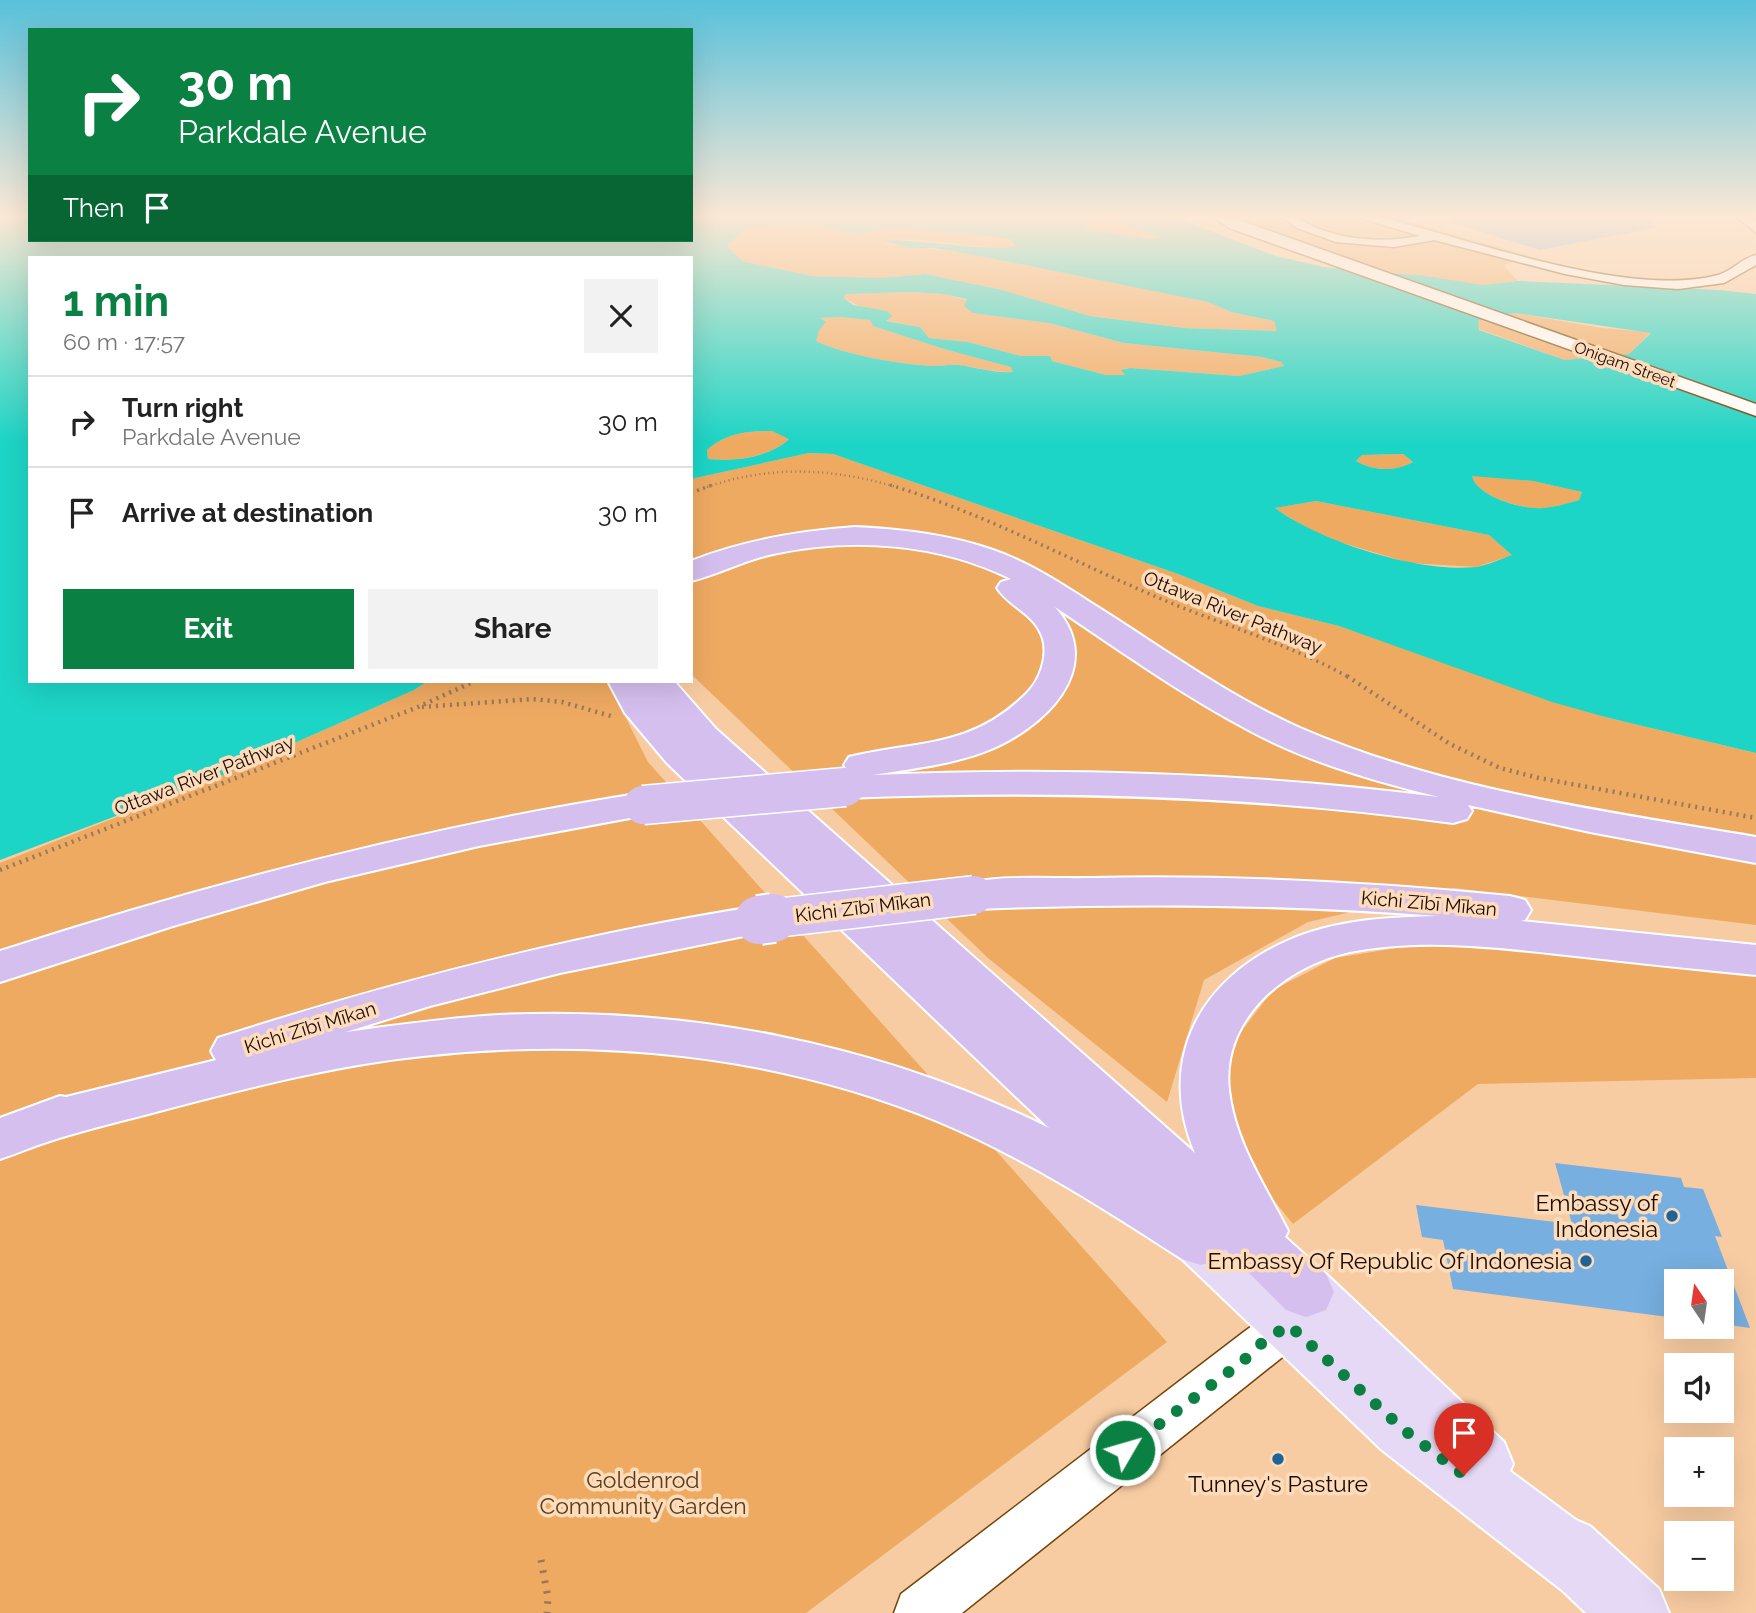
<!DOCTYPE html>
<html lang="en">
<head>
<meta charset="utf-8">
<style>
	body { margin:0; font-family:Raleway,sans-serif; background:#f2f2f2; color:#222; height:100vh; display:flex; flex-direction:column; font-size:26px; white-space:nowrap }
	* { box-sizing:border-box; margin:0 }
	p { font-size:23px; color:#767676 }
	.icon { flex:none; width:38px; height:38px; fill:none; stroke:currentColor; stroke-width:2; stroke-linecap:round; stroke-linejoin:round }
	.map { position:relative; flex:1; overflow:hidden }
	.side { position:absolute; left:28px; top:256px; width:665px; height:427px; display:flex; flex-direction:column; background:#fff; border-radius:0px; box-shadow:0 7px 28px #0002 }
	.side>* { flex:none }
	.banner { position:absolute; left:28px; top:28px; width:665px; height:214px; border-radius:0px; box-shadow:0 7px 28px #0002; background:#0b8043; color:#fff; overflow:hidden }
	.needle { width:46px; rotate:347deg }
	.tools { position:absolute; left:1664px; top:1269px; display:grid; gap:14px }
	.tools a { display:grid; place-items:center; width:70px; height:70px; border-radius:0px; background:#fff; box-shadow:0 7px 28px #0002; font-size:35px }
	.pin { position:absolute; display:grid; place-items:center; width:60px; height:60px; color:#fff; margin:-72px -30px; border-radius:50% 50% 50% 0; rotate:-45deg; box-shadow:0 0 7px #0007 }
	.pin .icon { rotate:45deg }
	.me { position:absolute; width:77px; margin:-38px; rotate:52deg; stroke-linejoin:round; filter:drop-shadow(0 0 5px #0008) }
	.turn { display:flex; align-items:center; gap:24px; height:147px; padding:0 35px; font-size:32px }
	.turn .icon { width:91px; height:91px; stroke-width:2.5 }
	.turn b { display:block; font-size:49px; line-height:60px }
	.then { display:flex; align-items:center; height:66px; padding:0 35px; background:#0003; gap:14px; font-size:26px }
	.round { display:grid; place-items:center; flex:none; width:74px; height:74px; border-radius:0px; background:#f2f2f2 }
	.overview { display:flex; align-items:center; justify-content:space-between; height:119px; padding:0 35px }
	h1 { font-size:42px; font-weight:700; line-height:52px; color:#0b8043 }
	.button { display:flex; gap:14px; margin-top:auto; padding:14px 35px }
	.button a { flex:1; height:80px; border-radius:0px; background:#0b8043; color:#fff; font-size:28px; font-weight:700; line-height:80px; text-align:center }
	.button a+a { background:#f2f2f2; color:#222 }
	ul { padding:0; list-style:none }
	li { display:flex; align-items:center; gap:21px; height:91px; padding:0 35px; border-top:2px solid #e0e0e0 }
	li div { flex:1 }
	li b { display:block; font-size:26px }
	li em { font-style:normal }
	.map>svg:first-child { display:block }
	.green { fill:#efaa62 }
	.water { fill:#1dd5c6; fill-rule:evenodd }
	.building { fill:#76afe0 }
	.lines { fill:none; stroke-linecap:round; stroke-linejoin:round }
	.minor-casing { stroke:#734407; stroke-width:3 }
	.major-casing { stroke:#fff; stroke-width:4 }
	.highway-casing { stroke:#fff; stroke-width:4 }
	.path-far3 { stroke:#99785c; stroke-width:2.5; stroke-dasharray:1 3.5; stroke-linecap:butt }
	.path-far2 { stroke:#99785c; stroke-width:3.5; stroke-dasharray:2 4.5; stroke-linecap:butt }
	.path-far1 { stroke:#99785c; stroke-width:4.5; stroke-dasharray:2 5; stroke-linecap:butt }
	.path { stroke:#99785c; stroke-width:7; stroke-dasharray:2.5 8; stroke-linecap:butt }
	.minor { fill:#fff; fill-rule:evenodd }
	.major { fill:#e6d9f5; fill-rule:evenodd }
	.highway { fill:#d5bfef; fill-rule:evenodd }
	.highway-bridge-far1-casing { stroke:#fff; stroke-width:41; stroke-linecap:butt }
	.highway-bridge-casing { stroke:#fff; stroke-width:52; stroke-linecap:butt }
	.highway-bridge-far1 { stroke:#d5bfef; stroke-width:38 }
	.highway-bridge { stroke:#d5bfef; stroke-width:48 }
	.route { stroke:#0b8043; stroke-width:12; stroke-dasharray:0 21.6 }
	.poi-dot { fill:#1f6499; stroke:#fddcbc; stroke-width:2.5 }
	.labels { text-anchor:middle; stroke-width:7; stroke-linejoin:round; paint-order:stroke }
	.far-street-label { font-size:16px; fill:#1e0b00; stroke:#fddcbc }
	.street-label { font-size:19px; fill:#1e0b00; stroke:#fddcbc }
	.near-poi-label { font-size:23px; fill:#1e0b00; stroke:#fddcbc; text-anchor:end }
	.near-park-label { font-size:23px; fill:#5c3d1a; stroke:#fddcbc }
</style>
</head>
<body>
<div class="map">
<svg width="1756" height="1613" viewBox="0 0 1756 1613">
	<rect width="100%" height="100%" fill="#f8cca2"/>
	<path class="green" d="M1232,216H1392L1529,256L1503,265L1518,281L1483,285L1382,271L1238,221Z
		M1088,219L1121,224L1164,238L1148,239L1089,229L1084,225Z
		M807,224L860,234L885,228L967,233L1010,239L1017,247C973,250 929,236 886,240C917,250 949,249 981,256C1056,272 1133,285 1208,302L1231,312L1274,321L1278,331L1184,328L1090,316L1003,290L925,274L880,278L812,276L742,261L727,246L746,228Z
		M912,292L944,294L967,300L973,313L1049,323L1124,343L1262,357L1281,362L1285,366L1239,376L1130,368L1122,370L1126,375H1106L1052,361L1049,356H1021L968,342L929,338L920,327L885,320L844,298L845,294Z
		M1515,313L1602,328L1651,332L1629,354L1565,360L1479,329L1477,320Z
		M840,317L871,320L874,326L944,349L1012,367L1013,372C994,372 978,368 959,365C951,364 941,366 932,366C900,364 844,355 816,341L819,318Z
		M772,431L790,438C771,457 734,462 708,459L707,450C726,433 748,431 772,431Z
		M809,453L833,454L1178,574L1258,606L1339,626L1609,718L1756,753V925L1454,888L1308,922L1204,980L1167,1102L988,958L691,674V479Z
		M1403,454L1413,462C1395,472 1373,471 1356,461L1362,455Z
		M1471,475L1533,481L1582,492L1579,500C1565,504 1549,509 1534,508C1516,507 1476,495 1471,475Z
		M1316,501L1489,535L1513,555L1476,567L1409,563L1320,536L1274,508Z
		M428,681H611L613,692L648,762L1167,1342L806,1613H0V863L216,778L414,690Z
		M1415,945L1561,953L1756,976V1078L1478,1084L1293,1224L1248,1168L1229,1112L1228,1076L1234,1041L1273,990L1335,958Z"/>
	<path class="water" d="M0,216H30V240H691V216H1171L1276,256L1324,267L1426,276L1483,285L1518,281L1719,290L1756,294V753L1609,718L1552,702L1339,626L1258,606L1178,574L833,454L809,453L691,479V257H30V681H428L414,690L216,778L0,860ZM1088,219L1121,224L1162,238L1148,239L1089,229L1084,225ZM807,224L860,234L885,228L967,233L1010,239L1016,247C972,250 927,240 883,240L910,248H934L980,256L1208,302L1231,312L1274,321L1277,331L1184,328L1090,316L1003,290L925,274L880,278L812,276L742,261L727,246L746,228ZM912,292L944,294L967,299L964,306L973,313L1049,323L1124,343L1262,357L1281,362L1284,366L1239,376L1130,368L1121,370L1125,375H1106L1052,361L1050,356H1021L968,342L929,338L920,327L886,321L892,316L887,311L853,305L844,298L845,294ZM1515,313L1651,333L1629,354L1565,360L1479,330L1478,320ZM840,317L870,320L873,326L944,349L1011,367L1013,372C994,373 978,368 959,365C951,364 941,366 932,366C900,364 844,355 816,341L819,330L826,322L820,318ZM772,431L789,439C771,457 733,462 708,459L707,450C726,433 748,431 772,431ZM1403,454L1413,462C1395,472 1373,471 1356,461L1362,455ZM1472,476L1533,481L1582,492L1579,500C1565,504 1549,509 1534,508C1516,507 1476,495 1472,476ZM1316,501L1489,535L1512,555C1501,559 1488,565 1476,567C1419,573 1321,542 1275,508Z"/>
	<path class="building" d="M1450,216H1653L1654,228L1540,250L1449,222Z
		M1555,1163L1681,1178L1684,1187L1703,1189L1722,1237L1715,1236L1750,1328L1722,1324V1281H1676V1318L1453,1289L1443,1240L1422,1237L1416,1205L1572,1224Z"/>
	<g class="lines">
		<defs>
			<path id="minor" d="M1212,216H1228L1756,404V416L1229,228Z
				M1281,216C1297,216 1306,224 1322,230C1352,241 1389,242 1420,236L1354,216H1376C1467,238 1628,299 1718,275C1732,271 1742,258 1756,255V265L1724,283L1678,289L1624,285L1565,274L1434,240L1394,247L1336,242L1297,228Z
				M1735,216H1749L1756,222V232Z
				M1289,1305L1305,1311L1311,1325L1305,1339L962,1613H894L901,1594L1245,1331L1273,1311Z"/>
			<path id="major" d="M1201,1219L1220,1225L1283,1281L1286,1274L1306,1267L1326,1274L1504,1442L1513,1464L1510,1471L1576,1520L1590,1526L1659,1589L1669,1613H1586L1563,1591L1382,1450L1182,1259L1174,1242L1182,1225Z"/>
			<path id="highway" d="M855,527C901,529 946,534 990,549C1029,562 1062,584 1096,606C1163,648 1228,696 1300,728C1443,790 1603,811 1756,837V863L1590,832L1468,805L1472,811L1467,819L1453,823C1250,795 1049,790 845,798L832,795L826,787L832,779L858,775L849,773L844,765L849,757C919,740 971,749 1027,693C1040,680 1048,657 1043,639C1035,613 1010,608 997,588L1001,582L1011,579C938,543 853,537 773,554C745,560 719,574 691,581V561C745,540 798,531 855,527ZM1055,607C1125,654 1196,705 1272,742C1325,767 1382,783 1439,797C1251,773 1063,767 873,775C911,769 949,765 984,752C1043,730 1109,668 1055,607Z
				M608,681H674L716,729L1195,1153C1156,1061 1199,980 1287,941C1333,920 1388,917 1438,916C1283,904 1129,903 974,909L959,905L953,895L959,885C1000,874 1049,879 1091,878C1231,875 1371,882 1510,896L1525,900L1531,910L1525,920L1521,921L1756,945V975C1693,969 1629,962 1566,955C1495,947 1420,938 1350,952C1285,966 1221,1019 1229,1090C1235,1143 1265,1185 1288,1231L1285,1237L1326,1274L1334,1292L1326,1310L1306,1317L1286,1310L1225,1249L1220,1259L1201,1265L1182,1259C1103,1208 1024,1157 937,1121C776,1054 596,1037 423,1056C337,1065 251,1087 167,1109C127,1120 86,1129 47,1142C31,1147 16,1154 0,1159V1118L60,1096L66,1097L216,1060L211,1051L218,1038C396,981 574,935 759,906L774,910L780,920L774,930L560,973L430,1006L346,1032C397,1025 447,1018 499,1015C687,1006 880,1044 1049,1128L667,763L625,713Z
				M643,793L657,797L662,805L657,813L479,846L325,882L173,926L0,982V951C211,883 424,827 643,793Z"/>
		</defs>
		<use href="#minor" class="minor-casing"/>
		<use href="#major" class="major-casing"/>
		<use href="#highway" class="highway-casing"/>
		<path class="path-far3" d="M707,487C770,465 833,468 896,487"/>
		<path class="path-far2" d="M890,485C983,513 1070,560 1159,598C1222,625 1290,644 1350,678
			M691,493L712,485"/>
		<path class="path-far1" d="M1347,676L1450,744L1500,768L1539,778L1756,818
			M422,707L532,699L562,702L611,716
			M0,870L418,707L475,681"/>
		<path class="path" d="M541,1560L548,1598L547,1613"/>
		<use href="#minor" class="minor"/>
		<use href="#major" class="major"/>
		<use href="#highway" class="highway"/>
		<defs>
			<path id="highway-bridge-far1" d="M643,805L845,787
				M759,920L974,895"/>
			<path id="highway-bridge" d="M759,920L773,918"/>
		</defs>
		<use href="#highway-bridge-far1" class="highway-bridge-far1-casing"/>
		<use href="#highway-bridge" class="highway-bridge-casing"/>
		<use href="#highway-bridge-far1" class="highway-bridge-far1"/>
		<use href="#highway-bridge" class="highway-bridge"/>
	</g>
	<linearGradient id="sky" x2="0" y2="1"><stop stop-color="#57c1da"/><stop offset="0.49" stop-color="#fce8d5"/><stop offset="1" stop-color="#fce8d5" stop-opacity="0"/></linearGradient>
	<rect width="1756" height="442" fill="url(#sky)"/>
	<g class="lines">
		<path class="route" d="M1125,1450L1242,1362L1263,1342L1289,1325L1404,1430L1464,1475"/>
	</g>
	<g class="poi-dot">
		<circle cx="1672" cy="1216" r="7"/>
		<circle cx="1586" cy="1261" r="7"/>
		<circle cx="1278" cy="1459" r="7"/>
	</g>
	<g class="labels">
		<g class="far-street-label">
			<text transform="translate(1625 364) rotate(20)" y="6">Onigam Street</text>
		</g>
		<g class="street-label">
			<text transform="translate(1233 612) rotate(22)" y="7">Ottawa River Pathway</text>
			<text transform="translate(204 775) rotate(-21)" y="7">Ottawa River Pathway</text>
			<text transform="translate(1429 903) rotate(5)" y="7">Kichi Zībī Mīkan</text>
			<text transform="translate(863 907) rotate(-7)" y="7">Kichi Zībī Mīkan</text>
			<text transform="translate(310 1027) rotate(-17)" y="7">Kichi Zībī Mīkan</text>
		</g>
		<g class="near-poi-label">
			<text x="1658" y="1211">Embassy of<tspan x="1658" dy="26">Indonesia</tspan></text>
			<text x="1572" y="1269">Embassy Of Republic Of Indonesia</text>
			<text x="1278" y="1492" text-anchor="middle">Tunney's Pasture</text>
		</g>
		<g class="near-park-label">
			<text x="643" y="1488">Goldenrod<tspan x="643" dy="26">Community Garden</tspan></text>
		</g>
	</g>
</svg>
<div class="tools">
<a><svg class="needle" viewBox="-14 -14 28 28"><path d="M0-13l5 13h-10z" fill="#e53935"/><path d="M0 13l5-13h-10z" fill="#767676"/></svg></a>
<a><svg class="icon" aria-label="sound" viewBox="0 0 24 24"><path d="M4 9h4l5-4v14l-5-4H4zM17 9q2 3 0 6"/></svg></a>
<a>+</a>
<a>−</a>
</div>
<div class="pin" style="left:1464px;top:1475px;background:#d93025"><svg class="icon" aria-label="arrive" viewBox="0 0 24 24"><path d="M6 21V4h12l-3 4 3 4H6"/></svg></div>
<svg class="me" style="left:1125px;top:1450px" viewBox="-20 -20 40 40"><circle r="17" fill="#0b8043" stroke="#fff" stroke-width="3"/><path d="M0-11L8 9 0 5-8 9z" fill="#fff"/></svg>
<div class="banner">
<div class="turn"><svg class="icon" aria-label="right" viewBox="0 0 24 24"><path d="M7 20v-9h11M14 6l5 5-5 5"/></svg><div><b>30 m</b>Parkdale Avenue</div></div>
<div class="then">Then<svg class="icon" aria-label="arrive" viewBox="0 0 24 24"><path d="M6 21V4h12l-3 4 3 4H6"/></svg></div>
</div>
<section class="side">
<div class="overview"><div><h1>1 min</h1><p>60 m · 17:57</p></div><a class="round"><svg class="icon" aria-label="close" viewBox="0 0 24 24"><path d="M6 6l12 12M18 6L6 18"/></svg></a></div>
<ul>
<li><svg class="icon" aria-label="right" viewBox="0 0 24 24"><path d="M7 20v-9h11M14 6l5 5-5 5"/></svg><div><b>Turn right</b><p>Parkdale Avenue</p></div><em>30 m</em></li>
<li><svg class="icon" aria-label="arrive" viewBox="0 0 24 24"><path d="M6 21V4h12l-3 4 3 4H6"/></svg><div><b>Arrive at destination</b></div><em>30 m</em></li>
</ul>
<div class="button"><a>Exit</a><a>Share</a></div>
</section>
</div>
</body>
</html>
